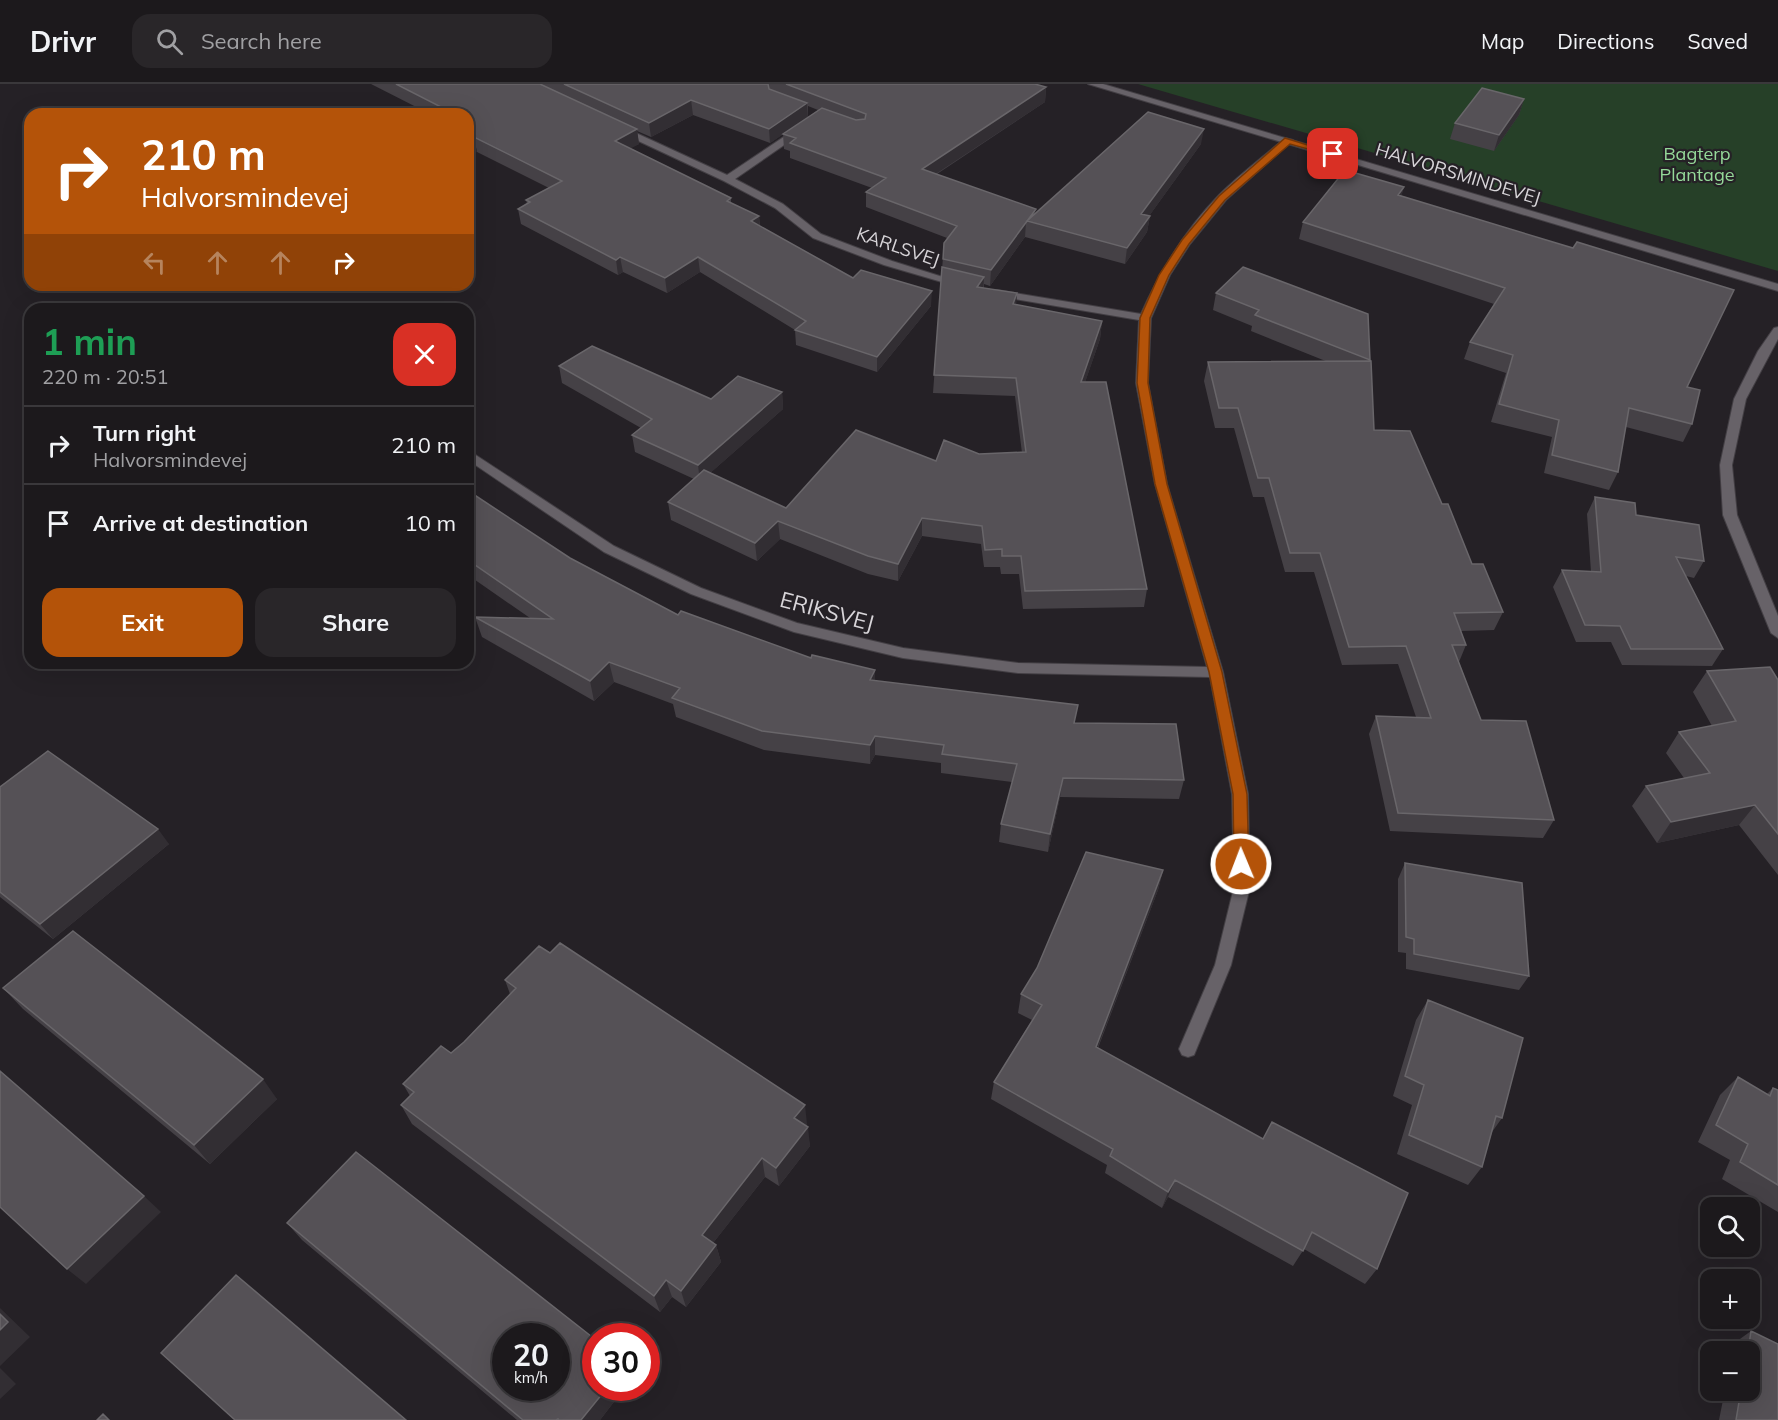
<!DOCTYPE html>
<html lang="en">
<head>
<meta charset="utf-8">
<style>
	body { margin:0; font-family:Mulish,sans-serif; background:#292629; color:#f1f3f6; height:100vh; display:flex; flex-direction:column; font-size:22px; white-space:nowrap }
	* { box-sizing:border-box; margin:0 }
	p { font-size:20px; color:#a0a0a3 }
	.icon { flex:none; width:33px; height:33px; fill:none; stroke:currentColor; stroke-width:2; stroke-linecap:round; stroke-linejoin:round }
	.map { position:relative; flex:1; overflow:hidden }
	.side { position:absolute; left:24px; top:219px; width:450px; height:366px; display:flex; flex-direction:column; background:#1c191c; border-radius:18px; box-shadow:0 6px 24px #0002,0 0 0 2px #3a383b }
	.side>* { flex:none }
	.banner { position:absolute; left:24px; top:24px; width:450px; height:183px; border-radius:18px; box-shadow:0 6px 24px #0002,0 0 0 2px #3a383b; background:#b45309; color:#fff; overflow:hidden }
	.buttons { position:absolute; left:1700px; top:1113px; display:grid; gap:12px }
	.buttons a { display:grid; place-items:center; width:60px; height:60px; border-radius:12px; background:#1c191c; box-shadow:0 6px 24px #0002,0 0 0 2px #3a383b; font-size:30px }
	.speed { position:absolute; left:492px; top:1239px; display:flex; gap:12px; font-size:30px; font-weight:700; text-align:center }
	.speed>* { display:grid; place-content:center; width:78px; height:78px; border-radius:50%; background:#1c191c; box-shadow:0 6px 24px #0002,0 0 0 2px #3a383b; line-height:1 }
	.speed small { font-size:15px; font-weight:400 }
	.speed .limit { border:9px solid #d22; background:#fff; color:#111 }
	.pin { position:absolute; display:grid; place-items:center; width:51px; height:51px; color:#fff; margin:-26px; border-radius:12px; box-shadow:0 3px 9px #0006 }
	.me { position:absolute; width:66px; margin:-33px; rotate:359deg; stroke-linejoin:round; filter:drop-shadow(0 0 4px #0008) }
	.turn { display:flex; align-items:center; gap:21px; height:126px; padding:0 18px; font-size:27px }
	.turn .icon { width:78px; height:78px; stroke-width:2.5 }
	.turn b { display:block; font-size:42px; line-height:51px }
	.lanes { display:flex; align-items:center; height:57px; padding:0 18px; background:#0003; justify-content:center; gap:30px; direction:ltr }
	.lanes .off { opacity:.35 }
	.round { display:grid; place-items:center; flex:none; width:63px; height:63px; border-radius:18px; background:#292629 }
	.summary { display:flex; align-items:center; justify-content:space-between; height:102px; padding:0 18px }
	h1 { font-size:36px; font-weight:700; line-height:45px; color:#1e9e55 }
	.cta { display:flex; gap:12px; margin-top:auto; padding:12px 18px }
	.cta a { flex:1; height:69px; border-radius:18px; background:#b45309; color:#fff; font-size:24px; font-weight:700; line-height:69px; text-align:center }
	.cta a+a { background:#292629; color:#f1f3f6 }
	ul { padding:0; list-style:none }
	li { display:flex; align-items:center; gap:18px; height:78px; padding:0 18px; border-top:2px solid #3a383b }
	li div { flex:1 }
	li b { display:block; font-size:22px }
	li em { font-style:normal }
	header { display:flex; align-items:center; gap:36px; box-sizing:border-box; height:84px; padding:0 30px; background:#1c191c; border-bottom:2px solid #3a383b }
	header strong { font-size:28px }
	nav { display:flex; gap:33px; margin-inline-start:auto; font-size:21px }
	.search { width:420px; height:54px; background:#292629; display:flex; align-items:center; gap:15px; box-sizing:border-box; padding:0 21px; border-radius:18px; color:#a0a0a3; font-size:22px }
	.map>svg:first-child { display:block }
	.green { fill:#264028 }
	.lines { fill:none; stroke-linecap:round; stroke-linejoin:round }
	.minor-casing { stroke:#433f44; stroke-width:2 }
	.tertiary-casing { stroke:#433f44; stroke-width:2 }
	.minor { fill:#676268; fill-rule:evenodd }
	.tertiary { fill:#676268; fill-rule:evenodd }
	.wall { fill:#454146; fill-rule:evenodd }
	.shaded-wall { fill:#322e33 }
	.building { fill:#555156; stroke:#69666a; stroke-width:1.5; fill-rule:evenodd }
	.route { fill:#b45309; stroke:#753606; stroke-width:1.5 }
	.labels { text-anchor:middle; stroke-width:4.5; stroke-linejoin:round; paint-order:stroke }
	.far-park-label { font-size:18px; fill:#95d999; stroke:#252126 }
	.far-street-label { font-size:18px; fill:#d8d5d9; stroke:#252126 }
	.street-label { font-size:22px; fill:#d8d5d9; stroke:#252126 }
</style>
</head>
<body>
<header>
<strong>Drivr</strong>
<div class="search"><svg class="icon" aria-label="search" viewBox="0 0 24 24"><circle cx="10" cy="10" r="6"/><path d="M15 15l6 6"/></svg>Search here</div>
<nav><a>Map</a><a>Directions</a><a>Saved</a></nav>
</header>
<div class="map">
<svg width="1778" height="1336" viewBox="0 0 1778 1336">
	<rect width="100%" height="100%" fill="#252126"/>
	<path class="green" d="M1138,0H1778V187Z"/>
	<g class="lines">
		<defs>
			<path id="minor" d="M617,43H623L727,91L797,44H803V48L735,95L783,120L821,150L892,177L965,200L959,203L884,181L813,154L775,124L724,97L617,47Z
				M1285,54L1293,56L1226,116L1190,160L1170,191L1151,234L1148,299L1167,400L1223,588L1248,710L1250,803L1231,881L1194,971L1188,973L1182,971L1179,965L1215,881L1234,803L1232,710L1210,593L1018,589L903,574L794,548L691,510L604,468L468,376V366L614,462L701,504L797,539L903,564L1018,579L1207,583L1155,400L1136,299L1139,236L997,212L991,209L997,206L1141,230C1160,187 1185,146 1219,111C1239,91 1263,73 1285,54Z
				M1778,243V255L1746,315L1732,381L1737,431L1778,532V554L1771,549L1723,431L1720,381L1734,315L1758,267L1774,244Z"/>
			<path id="tertiary" d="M1088,0H1103L1778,200V207Z"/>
		</defs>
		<use href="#minor" class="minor-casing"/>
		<use href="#tertiary" class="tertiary-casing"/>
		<use href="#minor" class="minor"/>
		<use href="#tertiary" class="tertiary"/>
	</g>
	<path class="wall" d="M371,0H1035L1046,3L1045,18L937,90L1036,129L1201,60L1149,132H1150L1147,148L1125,180L1025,153L990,202L984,200V204L1016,221L1102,237L1100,255L1085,298L1147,505L1144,523L1023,525L1019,490H1001L1000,483H984L981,460L922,452L898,497L868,490L780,455L757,477L671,436L668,418L694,395L635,368L632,351L641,344L562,299L559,282L711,315L782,308L783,325L710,389L786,424L936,377L979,370L1022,369L1015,312L933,309L944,159L947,154L866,123V108L872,104L790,74V67L784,65L783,50L770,59L693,31L651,53L637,47L639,60L630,64L731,114V119L759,132L760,142L853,194L931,222L877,288L796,261L795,246L700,188L667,209L623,188L618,191L521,140L518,125L527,120L526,116L549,104L477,68L468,30H430ZM808,22L818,26L808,33Z
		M1524,15L1519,31L1494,67L1450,55L1455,39Z
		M1404,103L1401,112L1687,303L1692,340L1683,358L1626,343L1618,388L1609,406L1544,389L1552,353L1491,338L1506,289L1464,275L1470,258L1494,220L1299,155L1303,138Z
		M1243,183L1370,276L1374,346L1442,420L1472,480L1503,528L1494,546L1461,547L1466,561L1459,578L1481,636L1554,736L1543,754L1390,747L1369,650L1376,632L1416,633L1398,580L1342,581L1314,488H1285L1264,413H1253L1234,344H1215L1204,297L1208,278H1328L1251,247L1252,242L1213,226L1216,209Z
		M468,413L570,474L678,531L875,597L1075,639L1184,696L1179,715L1060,713L1048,768L999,758L1001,740L1012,698L941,689V679L875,671L870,680L764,666L676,633L673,620L614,598L594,617L482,553L475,533L530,534L468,491Z
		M1595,413L1636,431L1704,477L1694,494L1686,492L1723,565L1712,582L1622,581L1611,558H1576L1553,503L1562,486L1591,488L1587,430Z
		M1707,587L1778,596V791L1739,741L1657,759L1632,722L1646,702L1684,694L1666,669L1679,648L1712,642L1693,608Z
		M0,703L169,760L53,855L0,813Z
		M1405,779L1529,892L1519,906L1406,885V869L1398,868V795Z
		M1163,786L1158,806L1098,964L1377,1185L1365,1200L1304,1165L1293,1182L1168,1113L1162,1124L1105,1089L1107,1081L991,1015L994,998L1032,936L1018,929L1021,910Z
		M505,896L807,1040L806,1041L810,1062L779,1102L765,1093L713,1159L716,1161L721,1178L686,1223L672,1213L660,1228L412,1040L401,1021L410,1012L403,1000L451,969L464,958L510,910Z
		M3,904L277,1015L210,1080L23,925Z
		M1428,916L1502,1034L1492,1048L1482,1083L1468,1101L1397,1070L1412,1021L1393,1012L1416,936Z
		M1738,993L1767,1010L1773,1004L1778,1006V1128L1722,1095L1730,1076L1698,1058L1720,1011Z
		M287,1139L596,1304L620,1310L600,1336H517L302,1156Z
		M1751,1247L1778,1336H1719L1725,1306H1749V1268H1732L1733,1260Z"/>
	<path class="shaded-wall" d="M1046,3L1045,18L922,99V85Z
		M1524,15L1519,31L1494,67L1499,51Z
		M691,16L693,31L651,53L649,39Z
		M807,19L808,34L770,59L769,45Z
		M637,45L639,60L617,72L615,57Z
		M1204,45L1201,60L1139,146L1141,130Z
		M474,53L477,68L468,72V56Z
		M1404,103L1399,121L1398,111Z
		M759,132L760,147L751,137Z
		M1150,132L1147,148L1125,180L1127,164Z
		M1026,138L1025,153L990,202L991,186Z
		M620,173L623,188L618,191L616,176Z
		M698,173L700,188L667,209L665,194Z
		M984,193L983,211L977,203Z
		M932,207L931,222L877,288V273Z
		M1017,209L1016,227L1013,220Z
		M1102,237L1100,255L1079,316L1081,298Z
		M782,308L783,325L700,398L698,381Z
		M922,434V452L898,497V480Z
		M778,437L780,455L757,477L755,459Z
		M609,578L614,598L594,617L590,597Z
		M875,586V605L870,596Z
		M875,652V671L870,680V661Z
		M1063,694L1060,713L1048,768L1050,750Z
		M1755,721L1739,741L1657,759L1671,738Z
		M158,745L169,760L53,855L40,840Z
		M1163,786L1158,806L1091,981L1096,963Z
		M263,995L277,1015L210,1080L194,1061Z
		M805,1021L807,1040L797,1053L794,1034Z
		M808,1043L810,1062L779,1102L776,1084Z
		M762,1074L765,1093L706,1168L702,1151Z
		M1175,1096L1168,1113L1162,1124L1168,1108Z
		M144,1112L161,1128L86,1200L67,1185Z
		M716,1161L721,1178L686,1223L681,1207Z
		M666,1196L672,1213L660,1228L654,1212Z
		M0,1224L30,1253L0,1282Z
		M0,1284L16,1300L0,1315Z
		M607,1304H617L620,1310L600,1336H581Z"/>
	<path class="building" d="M396,0H540L637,45L615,57L731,114L727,117L759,132L751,137L853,194L861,186L932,207L877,273L795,246L806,237L698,173L665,194L620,173L616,176L518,125L530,118L526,116L562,97L474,53L468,56V30H435L445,25Z
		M564,0H768L769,5L807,19L769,45L691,16L649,39Z
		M786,0H1035L1046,3L922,85L1036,125L991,186L943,175L944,159L957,142L866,108L886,94L790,59L796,54L783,50L822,24L856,36L865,35L866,30Z
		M1482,4L1524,15L1499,51L1455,39Z
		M1148,28L1204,45L1141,130L1150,132L1127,164L1027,137Z
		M1345,86L1404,103L1398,111L1573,164L1577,158L1734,206L1687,303L1700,306L1692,340L1629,324L1618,388L1552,371L1559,336L1499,320L1513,271L1470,258L1505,204L1303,138Z
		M942,183L984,193L977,203L1017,209L1013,220L1102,237L1081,298H1106L1147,505L1025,507L1021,472H1002V465L985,466L982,442L922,434L898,480L868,472L778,437L755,459L668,418L704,386L786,424L856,346L936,377L944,356L979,370L1026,368L1016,294L934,291Z
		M1243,183L1368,230L1370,276L1255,231L1259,226L1216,209Z
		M592,262L711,315L738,292L782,308L698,381L632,351L652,335L559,282Z
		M1371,277L1374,346L1410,347L1442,420H1448L1472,480H1483L1503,528L1454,529L1466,561H1452L1481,636L1526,637L1554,736L1398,729L1376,632L1431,634L1406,562L1349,563L1320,469H1290L1269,394H1258L1238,324H1219L1208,278Z
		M473,410L570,474L678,531L681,527L811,574L812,571L875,586L870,596L1078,621L1074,639L1176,640L1184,696L1063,694L1050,750L1001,740L1017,680L942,670L944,661L875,652L870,661L762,647L672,614L680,604L609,578L590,597L475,533L553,535L468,476V413Z
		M1595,413L1635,419L1636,431L1699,441L1704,477L1676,473L1723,565H1631L1620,542L1585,541L1562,486L1601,488Z
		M1770,583L1778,596V750L1755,721L1671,738L1646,702L1710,689L1679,648L1736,637L1707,587Z
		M48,667L158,745L40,840L0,808V703Z
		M1086,768L1163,786L1096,963L1263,1055L1272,1038L1408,1109L1377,1185L1312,1148L1303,1167L1175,1096L1168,1108L1110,1072L1113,1065L994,998L1042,921L1021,910L1037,884Z
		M1405,779L1522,799L1529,892L1414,870V855L1406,853Z
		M73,847L263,995L194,1061L3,904Z
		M560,859L805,1021L794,1034L808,1043L776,1084L762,1074L702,1151L716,1161L681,1207L666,1196L654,1212L401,1021L414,1008L403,1000L441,962L451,969L464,958L516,904L505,896L539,862L550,869Z
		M1428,916L1523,954L1502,1034L1496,1032L1482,1083L1409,1051L1424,1001L1405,992Z
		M0,987L144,1112L67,1185L0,1123Z
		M1738,993L1770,1012L1773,1004L1778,1006V1101L1740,1078L1748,1060L1716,1041Z
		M356,1068L596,1256V1304H607L581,1336H559L558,1335L556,1336H523L287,1139ZM506,1252H556V1304H506Z
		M236,1191L406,1336H235L161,1269Z
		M0,1230L8,1238L0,1246Z
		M1751,1247L1778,1260V1336H1736L1741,1306H1749V1268H1748Z
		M103,1330L109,1336H97Z"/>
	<path class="route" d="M1285,54L1337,70L1333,72L1290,60L1225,116L1189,160L1169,191L1150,234L1148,299L1167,400L1222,588L1247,710L1249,780L1247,784H1236L1234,780L1233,710L1209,588L1155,400L1137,299L1140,234L1159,191L1182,156L1219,112Z"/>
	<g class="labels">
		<g class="far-park-label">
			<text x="1697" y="76">Bagterp<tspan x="1697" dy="21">Plantage</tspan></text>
		</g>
		<g class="far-street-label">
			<text transform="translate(1458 90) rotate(17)" y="6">HALVORSMINDEVEJ</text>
			<text transform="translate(898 163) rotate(19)" y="6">KARLSVEJ</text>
		</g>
		<g class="street-label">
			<text transform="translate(827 527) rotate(15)" y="8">ERIKSVEJ</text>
		</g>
	</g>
</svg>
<div class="buttons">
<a><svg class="icon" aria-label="search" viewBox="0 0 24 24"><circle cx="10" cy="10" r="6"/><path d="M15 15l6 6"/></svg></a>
<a>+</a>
<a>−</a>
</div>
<div class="speed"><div>20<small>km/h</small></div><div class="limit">30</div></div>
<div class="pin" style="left:1333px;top:70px;background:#d93025"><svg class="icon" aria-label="arrive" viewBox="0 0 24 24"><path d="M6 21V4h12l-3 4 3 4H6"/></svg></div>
<svg class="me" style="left:1241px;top:780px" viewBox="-20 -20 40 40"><circle r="17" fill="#b45309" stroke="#fff" stroke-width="3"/><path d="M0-11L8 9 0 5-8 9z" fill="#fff"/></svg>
<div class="banner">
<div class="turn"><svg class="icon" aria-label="right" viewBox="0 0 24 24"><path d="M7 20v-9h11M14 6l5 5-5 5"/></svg><div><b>210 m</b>Halvorsmindevej</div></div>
<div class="lanes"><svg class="icon off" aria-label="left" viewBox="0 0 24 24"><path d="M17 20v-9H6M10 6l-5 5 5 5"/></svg><svg class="icon off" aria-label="ahead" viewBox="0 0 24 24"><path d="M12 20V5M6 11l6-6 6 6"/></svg><svg class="icon off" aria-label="ahead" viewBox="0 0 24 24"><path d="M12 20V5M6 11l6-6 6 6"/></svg><svg class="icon" aria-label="right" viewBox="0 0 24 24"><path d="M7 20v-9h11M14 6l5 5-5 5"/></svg></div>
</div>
<section class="side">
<div class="summary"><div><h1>1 min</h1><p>220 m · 20:51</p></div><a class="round" style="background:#d93025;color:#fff"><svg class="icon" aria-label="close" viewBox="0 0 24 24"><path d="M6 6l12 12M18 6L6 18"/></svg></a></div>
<ul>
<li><svg class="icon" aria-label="right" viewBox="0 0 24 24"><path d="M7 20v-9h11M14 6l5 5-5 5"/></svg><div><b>Turn right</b><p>Halvorsmindevej</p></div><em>210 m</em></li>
<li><svg class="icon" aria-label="arrive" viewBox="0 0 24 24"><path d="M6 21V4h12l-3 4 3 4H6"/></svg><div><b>Arrive at destination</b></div><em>10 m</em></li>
</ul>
<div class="cta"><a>Exit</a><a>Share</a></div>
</section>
</div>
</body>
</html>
